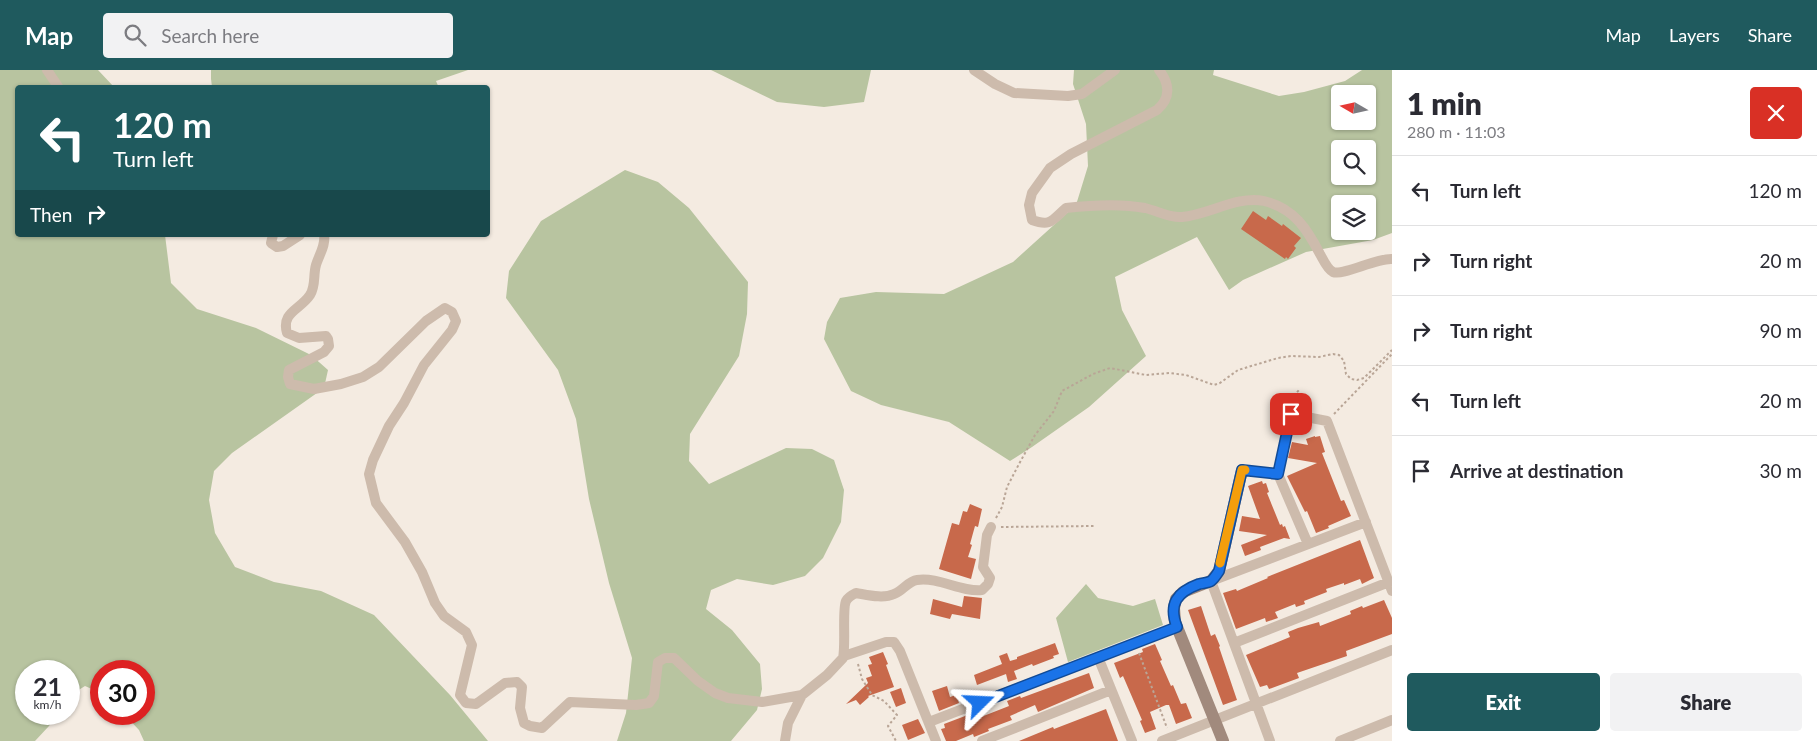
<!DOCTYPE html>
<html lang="en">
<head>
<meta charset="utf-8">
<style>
	body { margin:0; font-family:Lato,sans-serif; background:#f2f2f3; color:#2b2b33; height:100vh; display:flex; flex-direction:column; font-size:19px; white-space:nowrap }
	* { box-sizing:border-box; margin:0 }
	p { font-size:16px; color:#7c7c81 }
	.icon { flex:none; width:28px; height:28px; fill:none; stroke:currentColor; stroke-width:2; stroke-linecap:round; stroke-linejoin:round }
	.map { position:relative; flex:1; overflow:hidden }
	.details { display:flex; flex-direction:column; background:#fff; width:425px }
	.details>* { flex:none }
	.banner { position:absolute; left:15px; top:15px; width:475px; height:152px; border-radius:5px; box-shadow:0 1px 4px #0004; background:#1f5a5e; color:#fff; overflow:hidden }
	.needle { width:32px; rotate:279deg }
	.fabs { position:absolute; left:1331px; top:15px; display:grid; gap:10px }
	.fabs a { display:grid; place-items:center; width:45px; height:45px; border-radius:5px; background:#fff; box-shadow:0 1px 4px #0004; font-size:25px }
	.speed { position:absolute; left:15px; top:590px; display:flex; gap:10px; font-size:25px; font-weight:700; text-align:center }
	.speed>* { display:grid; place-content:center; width:65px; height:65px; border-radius:50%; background:#fff; box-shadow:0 1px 4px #0004; line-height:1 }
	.speed small { font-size:12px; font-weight:400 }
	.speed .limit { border:8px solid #d22; background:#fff; color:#111 }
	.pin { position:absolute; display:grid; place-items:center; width:42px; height:42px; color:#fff; margin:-21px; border-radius:10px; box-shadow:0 2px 8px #0006 }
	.me { position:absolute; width:55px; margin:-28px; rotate:69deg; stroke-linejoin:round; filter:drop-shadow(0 0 4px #0008) }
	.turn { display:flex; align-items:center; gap:18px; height:105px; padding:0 15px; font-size:22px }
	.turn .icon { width:65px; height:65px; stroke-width:2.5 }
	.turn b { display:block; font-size:35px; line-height:42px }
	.then { display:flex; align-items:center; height:48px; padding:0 15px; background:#0003; gap:10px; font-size:19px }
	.round { display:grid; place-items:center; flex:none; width:52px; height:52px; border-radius:5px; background:#f2f2f3 }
	.overview { display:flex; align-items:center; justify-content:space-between; height:85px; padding:0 15px }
	h1 { font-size:30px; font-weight:800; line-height:38px }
	.action { display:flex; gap:10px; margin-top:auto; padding:10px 15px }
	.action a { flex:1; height:58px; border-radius:5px; background:#1f5a5e; color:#fff; font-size:20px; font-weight:800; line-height:58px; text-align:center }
	.action a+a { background:#f2f2f3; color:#2b2b33 }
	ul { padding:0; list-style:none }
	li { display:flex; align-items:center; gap:15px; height:70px; padding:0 15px; border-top:1px solid #e1e1e2 }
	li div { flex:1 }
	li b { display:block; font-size:19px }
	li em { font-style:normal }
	header { display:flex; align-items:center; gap:30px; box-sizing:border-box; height:70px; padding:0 25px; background:#1f5a5e; color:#fff }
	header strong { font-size:24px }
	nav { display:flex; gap:28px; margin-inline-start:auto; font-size:18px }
	.search { width:350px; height:45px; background:#f2f2f3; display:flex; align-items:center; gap:12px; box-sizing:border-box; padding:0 18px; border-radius:5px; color:#7c7c81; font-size:19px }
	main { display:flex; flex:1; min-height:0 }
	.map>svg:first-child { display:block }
	.green { fill:#b8c4a0; fill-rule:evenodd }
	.building { fill:#c8694b }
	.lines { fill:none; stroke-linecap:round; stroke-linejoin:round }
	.path { stroke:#b9a596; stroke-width:2; stroke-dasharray:2.5 2.5; stroke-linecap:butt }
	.street { stroke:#cdbbac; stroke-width:10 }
	.secondary { stroke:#a18a7d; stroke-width:12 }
	.route-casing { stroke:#114b97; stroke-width:12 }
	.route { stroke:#1a73e8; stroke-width:9 }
	.slow { stroke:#f59e0b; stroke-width:9 }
</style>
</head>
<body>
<header>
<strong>Map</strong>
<div class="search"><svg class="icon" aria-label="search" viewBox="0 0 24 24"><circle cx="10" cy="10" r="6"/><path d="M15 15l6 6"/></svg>Search here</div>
<nav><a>Map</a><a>Layers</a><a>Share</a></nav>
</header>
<main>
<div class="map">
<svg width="1392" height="671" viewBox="0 0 1392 671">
	<rect width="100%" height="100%" fill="#f4ebe1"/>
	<path class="green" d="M0,0H98L114,17L18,18V165H165L171,213L197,239L256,258L311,285L328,300L324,318L232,383L214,401L209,430L215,463L235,497L274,512L321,521L374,545L450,625L488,671H144L139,660L124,644H144V601H101V623L85,616L69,626V601H26V644H57L49,656L35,671H0Z
		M211,0H468L436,11L439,18L212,17L211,9Z
		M711,0H871L864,32L824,37L777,32Z
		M1074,0H1214L1213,5L1279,26L1304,22L1345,11L1362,0H1392V163L1373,170L1306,182L1243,210L1229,220L1197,167L1115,207L1122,240L1146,286L1089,337L1032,377L1010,391L949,352L881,335L851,321L824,269L827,252L840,228L876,222L944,224L1013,192L1076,135L1088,96L1086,54L1073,14ZM1340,24H1368V51H1340ZM1340,79H1368V106H1340ZM1340,134H1368V161H1340Z
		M625,100L658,112L689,138L748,212L747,244L739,286L690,364L689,391L709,414L786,378L812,379L834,390L844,420L841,452L823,488L805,506L773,515L737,509L711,520L706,539L732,560L760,594L762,619L757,640L731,671H617L626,643L632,588L609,513L589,429L576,349L558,300L506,228L509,201L541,151Z
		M1086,514L1098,528L1133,536L1155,529L1163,555L1068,592L1056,548Z"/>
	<path class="building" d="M1253,141L1266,150L1268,146L1282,156L1283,154L1301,168L1294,176L1296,178L1288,189L1286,187L1285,189L1241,159Z
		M1315,366V367L1320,366L1325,382L1322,383L1341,431L1344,430L1351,446L1328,456L1329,458L1316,463L1307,441L1305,442L1287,406L1317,393L1288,388L1292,372L1308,375L1306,369Z
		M1262,411L1263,414L1266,413L1269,422L1267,423L1280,455L1282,454L1283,457L1285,456L1290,469L1284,468L1260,477L1261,480L1245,486L1241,475L1267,465L1239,461L1242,446L1260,449L1248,416Z
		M970,434L982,439L978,457L975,456L970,474L972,475L968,487L976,489L971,509L939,499L952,453L959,455L963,441L967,442Z
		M1360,470L1374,508L1362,514L1360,509L1344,515V513L1326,519L1327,522L1304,531L1305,534L1296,537L1295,534L1275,542L1278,548L1266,552L1265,548L1236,559L1223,523L1236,519L1237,521L1268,508L1267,507Z
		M964,526L982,528L980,549L952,544L950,549L930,544L933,529L962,537Z
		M1384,530L1392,548V564L1346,581L1347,586L1297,603L1299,608L1269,619L1267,615L1260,617L1246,585L1290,567L1288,562L1298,558L1319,552L1320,556L1351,544L1350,541L1362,536L1363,538Z
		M1201,536L1211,566L1215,564L1220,576L1219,577L1237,630L1223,635L1188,540Z
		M1055,573L1059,584L1053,586L1054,588L1033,596L1032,594L1014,601L1017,609L1008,612L1006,604L977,615L974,605L1002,594L999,586L1007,583L1010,591L1017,589V587Z
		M1155,574L1162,590L1160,591L1171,616L1173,615L1181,634L1186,633L1192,648L1176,654L1169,635H1166L1150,642L1156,659L1145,663L1140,651L1142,650L1123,606L1120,608L1114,593L1143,582L1142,579Z
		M883,582L888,594L886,595L894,617L868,626L869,627L860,635L856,630L846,634L868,613L866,608L872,606L868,595L872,594L869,587Z
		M1089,603L1094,618L1038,642L1035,635L1010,646L1012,650L988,659L989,661L974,667L973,664L956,671H946L941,659L945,658L944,654L973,643L974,646L979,644L981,647L1009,636L1007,631L1020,626L1021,628Z
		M947,616L950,627L956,625L959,633L939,641L932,621Z
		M901,618L906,633L896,637L890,622Z
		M1106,639L1118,671H1019L1053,657L1054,659Z
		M918,649L925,663L908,670L902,655Z"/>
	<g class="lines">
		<path class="path" d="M1299,333L1290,330L1299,320
			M1334,344L1392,284
			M996,448L1002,437L1007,417L1019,394L1035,365L1054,341L1062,321L1093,304L1110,298L1146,305L1169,303L1186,305L1214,315L1220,313L1238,300L1278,288L1291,286L1319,287L1333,284L1339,285L1344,291L1346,304L1351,309L1357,310L1364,308L1392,280
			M1001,457L1095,456
			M1139,583L1167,658
			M858,594L862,609L872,625L884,631L897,645L888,656L896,671"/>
		<path class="street" d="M47,0L59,18
			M974,0L995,14L1014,23L1068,26L1082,24L1115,0
			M1159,0C1170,14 1171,28 1157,40L1071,84L1050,98L1032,123L1029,135L1032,150C1051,157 1052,150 1066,138C1092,135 1119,133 1145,138C1158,141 1169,148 1182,147C1208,145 1238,125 1264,131C1294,138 1307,159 1320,184C1323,189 1327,199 1333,202C1343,206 1376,188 1392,189
			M273,165L271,173L277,177L283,176L300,165
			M324,165C326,175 319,185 316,195C313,205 316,216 310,225C300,240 281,242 287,263L299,268L326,266L328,269L329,276L324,282L289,300L288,307L290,314L314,319L341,314L363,307L379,297L426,251L445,238L452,242L456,251L452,260L424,295L404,333L389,356L373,390L369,404L376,433L405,472L422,502L435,533L444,546L466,562L472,575L460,625L466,633L476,634L505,613L517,612L522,617L520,638L524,653L530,656L542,658L570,632L636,635L649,633L654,626L658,592L665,588H674L698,611L715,623L728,628L762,632L802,625
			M1242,400L1278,404
			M1308,474L1278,404L1291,344L1327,351L1392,521
			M1234,573L1389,512
			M844,586L886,572H894L900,581L936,671
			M1098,587L1132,671
			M929,652L1177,557
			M785,671L788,653L802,625L827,605L843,588C846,575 842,539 846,531C848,527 852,525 856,523C868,525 883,529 894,524C903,521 908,511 917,510C940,507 960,522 982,520L988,514L990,508L983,497L987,465L991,457
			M982,671L1111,620
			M1162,671L1392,580
			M1270,671L1211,511L1366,452
			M1340,671L1392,650"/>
		<path class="secondary" d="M1223,671L1175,552L1174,538L1176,529L1183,522L1211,511L1219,501L1242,400"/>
	</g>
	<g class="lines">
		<defs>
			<path id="route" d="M980,633L1177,557C1168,534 1177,522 1199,514C1203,513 1208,513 1211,511C1214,509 1217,504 1219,501L1242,400L1278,404L1291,344"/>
		</defs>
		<use href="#route" class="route-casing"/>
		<use href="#route" class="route"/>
		<path class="slow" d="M1220,493L1242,400H1245"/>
	</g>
</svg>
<div class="fabs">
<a><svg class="needle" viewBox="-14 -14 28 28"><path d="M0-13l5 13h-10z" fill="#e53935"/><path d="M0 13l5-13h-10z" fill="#7c7c81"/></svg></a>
<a><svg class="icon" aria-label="search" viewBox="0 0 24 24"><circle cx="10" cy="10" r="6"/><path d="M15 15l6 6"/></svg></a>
<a><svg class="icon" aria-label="layers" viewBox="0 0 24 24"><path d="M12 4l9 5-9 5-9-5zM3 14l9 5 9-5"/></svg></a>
</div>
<div class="speed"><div>21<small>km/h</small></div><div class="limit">30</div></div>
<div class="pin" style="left:1291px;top:344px;background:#d93025"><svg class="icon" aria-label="arrive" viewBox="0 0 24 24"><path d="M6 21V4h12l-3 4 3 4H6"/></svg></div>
<svg class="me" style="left:980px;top:633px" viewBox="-20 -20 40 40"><path d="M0-17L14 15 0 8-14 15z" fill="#1a73e8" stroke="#fff" stroke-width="4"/></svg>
<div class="banner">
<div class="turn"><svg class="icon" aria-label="left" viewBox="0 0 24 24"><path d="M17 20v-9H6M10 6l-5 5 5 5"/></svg><div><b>120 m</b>Turn left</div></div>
<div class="then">Then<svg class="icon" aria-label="right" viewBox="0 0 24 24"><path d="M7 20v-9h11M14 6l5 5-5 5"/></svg></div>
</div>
</div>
<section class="details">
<div class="overview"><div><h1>1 min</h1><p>280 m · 11:03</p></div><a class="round" style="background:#d93025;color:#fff"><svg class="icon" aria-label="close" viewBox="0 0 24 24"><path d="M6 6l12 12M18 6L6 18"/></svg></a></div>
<ul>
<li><svg class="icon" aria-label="left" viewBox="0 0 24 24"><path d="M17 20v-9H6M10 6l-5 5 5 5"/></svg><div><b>Turn left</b></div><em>120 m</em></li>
<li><svg class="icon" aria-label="right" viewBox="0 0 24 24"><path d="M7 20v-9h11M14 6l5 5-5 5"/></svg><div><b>Turn right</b></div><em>20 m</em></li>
<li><svg class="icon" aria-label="right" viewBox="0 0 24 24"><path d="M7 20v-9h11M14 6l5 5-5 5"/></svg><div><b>Turn right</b></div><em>90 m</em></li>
<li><svg class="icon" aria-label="left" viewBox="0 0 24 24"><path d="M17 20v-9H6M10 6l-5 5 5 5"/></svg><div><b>Turn left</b></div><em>20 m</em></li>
<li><svg class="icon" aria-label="arrive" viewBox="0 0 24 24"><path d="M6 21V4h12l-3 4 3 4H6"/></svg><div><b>Arrive at destination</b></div><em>30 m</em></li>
</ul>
<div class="action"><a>Exit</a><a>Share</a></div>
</section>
</main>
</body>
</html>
